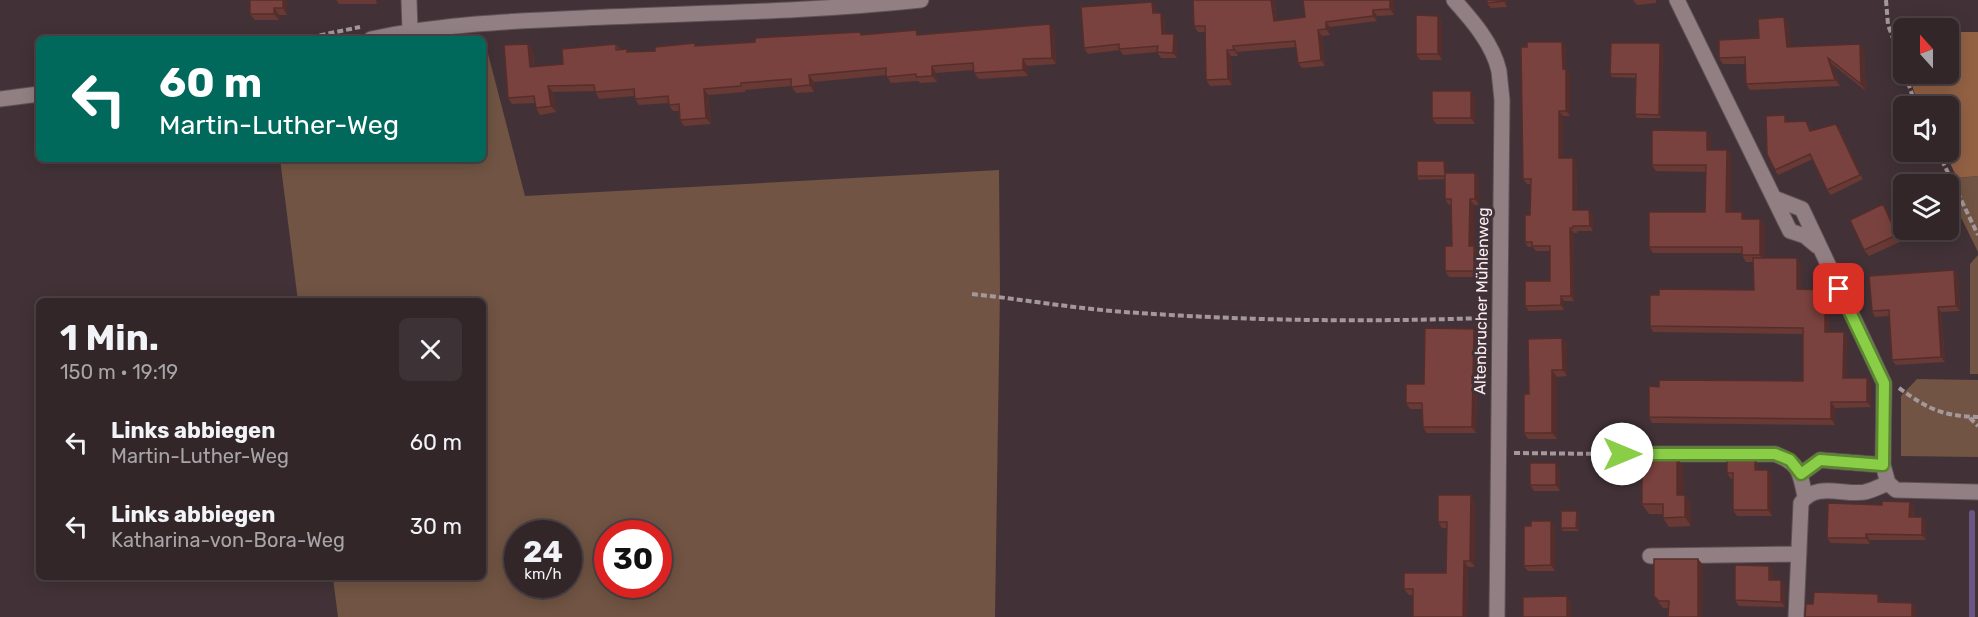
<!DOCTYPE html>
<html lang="de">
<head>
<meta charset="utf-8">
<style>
	body { margin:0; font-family:Rubik,sans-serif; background:#3d3235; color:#f1f3f6; height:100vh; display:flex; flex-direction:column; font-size:22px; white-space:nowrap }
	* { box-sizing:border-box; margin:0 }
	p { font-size:20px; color:#a8a5a8 }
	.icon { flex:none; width:33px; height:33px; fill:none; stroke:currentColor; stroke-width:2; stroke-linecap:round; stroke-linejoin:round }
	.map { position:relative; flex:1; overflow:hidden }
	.side { position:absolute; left:36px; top:298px; width:450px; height:282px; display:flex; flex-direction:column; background:#322629; border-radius:9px; box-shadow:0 3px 15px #0003,0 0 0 2px #4d4346 }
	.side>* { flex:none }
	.top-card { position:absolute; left:36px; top:36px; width:450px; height:126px; border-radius:9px; box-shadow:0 3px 15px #0003,0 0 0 2px #4d4346; background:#00695c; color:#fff; overflow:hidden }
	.needle { width:39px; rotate:339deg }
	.tools { position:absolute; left:1893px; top:18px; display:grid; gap:12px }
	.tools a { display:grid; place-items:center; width:66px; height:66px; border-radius:9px; background:#322629; box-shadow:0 3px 15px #0003,0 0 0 2px #4d4346; font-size:30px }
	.speed { position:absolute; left:504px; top:520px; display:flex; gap:12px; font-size:30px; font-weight:700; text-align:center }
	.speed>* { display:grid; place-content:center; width:78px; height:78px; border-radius:50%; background:#322629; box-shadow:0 3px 15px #0003,0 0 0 2px #4d4346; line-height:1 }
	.speed small { font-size:15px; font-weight:400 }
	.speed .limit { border:9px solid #d22; background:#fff; color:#111 }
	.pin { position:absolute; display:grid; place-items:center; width:51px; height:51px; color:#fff; margin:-26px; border-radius:12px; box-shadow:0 3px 9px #0006 }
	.me { position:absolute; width:66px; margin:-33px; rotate:90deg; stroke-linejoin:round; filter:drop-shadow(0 0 4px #0008) }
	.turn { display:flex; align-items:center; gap:21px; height:126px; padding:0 24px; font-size:27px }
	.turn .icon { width:78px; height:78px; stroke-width:2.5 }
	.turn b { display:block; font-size:42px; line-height:51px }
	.round { display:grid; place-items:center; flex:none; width:63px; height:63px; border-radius:9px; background:#3d3235 }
	.head { display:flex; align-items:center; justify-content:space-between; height:102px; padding:0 24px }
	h1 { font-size:36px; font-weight:700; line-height:45px }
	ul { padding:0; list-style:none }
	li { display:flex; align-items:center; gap:18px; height:84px; padding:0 24px }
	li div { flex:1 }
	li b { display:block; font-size:22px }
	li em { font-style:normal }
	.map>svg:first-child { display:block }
	.green { fill:#715443; fill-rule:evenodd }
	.forest { fill:#926144 }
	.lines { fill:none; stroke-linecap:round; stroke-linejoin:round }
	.stream { stroke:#695482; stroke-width:6 }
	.minor-casing { stroke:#5e5155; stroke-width:17 }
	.path { stroke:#a4989c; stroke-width:4; stroke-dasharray:6 3; stroke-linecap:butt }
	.minor { stroke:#917f84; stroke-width:15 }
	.wall { fill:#683935 }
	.shaded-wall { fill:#552e2b }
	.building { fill:#79423e; stroke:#552e2b; stroke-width:1.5 }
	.route-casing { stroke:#5a862e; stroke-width:15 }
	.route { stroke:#8ace47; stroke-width:10 }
	.labels { text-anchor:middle; stroke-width:6; stroke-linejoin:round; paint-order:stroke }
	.street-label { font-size:16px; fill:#f9eff2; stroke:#423237 }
</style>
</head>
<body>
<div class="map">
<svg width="1978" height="617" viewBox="0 0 1978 617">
	<rect width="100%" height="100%" fill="#423237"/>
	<path class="green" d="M483,46H486L525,196L999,170L1000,290L995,617H338L333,578H483V302L298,301L280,159H483ZM518,534H568V585H518ZM608,534H658V585H608Z
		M1978,176V252L1949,193L1948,184H1944L1942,180Z
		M1978,255V374H1970V264Z
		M1917,379L1978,380V457L1901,456V396Z"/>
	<path class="forest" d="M1949,32H1978V176L1957,178L1945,152H1948V106H1922L1914,92L1909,74H1948Z"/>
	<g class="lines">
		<path class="stream" d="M1972,513V617"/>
		<defs>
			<path id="minor" d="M409,0L410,30
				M1454,0C1472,20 1493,44 1499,71C1500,81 1501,90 1502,100L1497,617
				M1677,0L1790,231L1805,236L1817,246
				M371,39C441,24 513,21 584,18C696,13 809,12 921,0
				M0,99L39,94
				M1774,198L1802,209L1884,383L1883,465L1888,483L1896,490L1978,492
				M1622,454H1775C1800,464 1800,472 1805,497
				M1801,474L1820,460L1883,465
				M1650,556L1799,554
				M1796,617L1801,503C1815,481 1845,496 1865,492C1873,490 1881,486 1888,483"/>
		</defs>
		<use href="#minor" class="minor-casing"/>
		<path class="path" d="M1886,0L1888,25L1904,68
			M302,39L360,27
			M1905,74L1916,106
			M1938,152L1978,235
			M972,294C1028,300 1084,310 1140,313C1254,321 1369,322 1483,318
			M1899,388C1928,409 1942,416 1978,417
			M1970,418L1978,426
			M1514,453L1605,454"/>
		<use href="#minor" class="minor"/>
	</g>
	<path class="wall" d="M287,0V15H279V20H255L250,14Z
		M336,0H376L377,4H339Z
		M1193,0H1274L1277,20L1305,17L1303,0H1394V15L1377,16V21L1330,27V35L1322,36L1325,66L1302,68L1298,63L1296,47L1237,52L1238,56H1231L1232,85L1210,86L1206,80L1205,32H1198L1194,26Z
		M1507,0V7L1491,8L1487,3Z
		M1633,0H1656V3L1637,5Z
		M1152,2L1156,7V13L1164,18L1165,34L1177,40V58H1161L1157,52L1123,55L1120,50L1088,54L1084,48Z
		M1442,21V60H1420L1416,54Z
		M1788,23L1790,47L1864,50L1866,91L1832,64L1840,86L1750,90L1746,84L1745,64H1723L1719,58L1759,38Z
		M1054,31L1056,64L1027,66L1028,76L979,79L974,73V70L936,73L937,82L920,83L918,81L891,83L886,75L814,82V92L796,93L791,86L745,90V92L708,95L711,124L684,126L680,120L679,111H673L669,105V103L639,105L635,99L634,96L599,99L595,91L553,92L556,112L540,115L536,108L535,103L512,104L508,98L528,44L533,50L534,67L563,64L616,44L620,50L629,52L655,51L697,46L862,34L920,35Z
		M1660,43L1663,47L1661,118H1637L1635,114L1636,78L1612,77L1610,74Z
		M1527,47H1566V69L1570,74V116H1563V158H1573L1576,163L1577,210L1593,215V231H1577V233H1574V301H1564V310L1529,311L1525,306L1550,281V251H1536L1533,247H1528L1525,242L1530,215L1531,184H1527L1523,179Z
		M1475,96V124H1436L1432,118Z
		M1788,119V122L1809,126L1811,131L1839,128L1863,179L1831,195L1827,190L1813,159L1778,175L1775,170Z
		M1711,137V150H1727L1731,156V212L1746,219L1765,225V258L1801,264V289L1825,290L1829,295V332H1844L1847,337V378H1867L1871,384V407L1835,408V425L1652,423L1649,417L1803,381V334L1653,332L1650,326L1659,295L1754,290L1753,262H1746L1742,255V253H1653L1649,247L1705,212L1706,172L1656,171L1652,165Z
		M1447,164V173H1475L1479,179V205H1474V246L1478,252V277H1449L1445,271L1452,246L1451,205H1449L1445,199V179L1419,180L1417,176Z
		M1883,204L1887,210L1902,241L1869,256L1864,250Z
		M1954,270L1958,276L1960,311L1941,312L1945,362L1896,365L1892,360L1889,316L1875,317L1872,311Z
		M1478,334L1476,433H1427L1423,427V409H1410L1406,403L1424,384Z
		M1562,338L1567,344V376L1557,377V439H1528L1524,433L1529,394Z
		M1758,464V470H1768L1772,476V516H1737L1733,510V478L1731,479L1727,473Z
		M1683,466V495H1685L1691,504V526L1669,527L1663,518V514H1649L1642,504Z
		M1560,469V491H1534L1530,485Z
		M1475,501V567H1468L1467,617H1413V595H1409L1404,589L1446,573L1447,528H1442L1438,522Z
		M1910,502L1914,507V517H1922L1926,523V540H1870V544L1831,543L1827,538L1882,505Z
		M1579,515V531H1563L1561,528Z
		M1555,527V571H1528L1524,566Z
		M1698,559L1703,565L1702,617H1668V608H1663L1654,596Z
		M1769,566L1773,572V580L1785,586V607L1739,606L1735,600Z"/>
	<path class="shaded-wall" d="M283,0H287V15L283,8Z
		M1271,0H1274L1278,26L1274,21Z
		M1390,0H1394V15L1390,9Z
		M1504,0H1507V7L1504,1Z
		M1152,2L1156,7L1157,19L1153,13Z
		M274,8L279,15V20L274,14Z
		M1373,10L1377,16V21L1373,16Z
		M1161,13L1164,18L1166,39L1162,34Z
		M1438,16L1442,21V60L1438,54Z
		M1784,17L1788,23L1791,53L1787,47Z
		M1326,22L1330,27V35L1326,29Z
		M1050,24L1054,31L1056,64L1052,58Z
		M1318,30L1322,36L1325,66L1321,60Z
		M1174,34L1177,40V58L1173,53Z
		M1562,42L1566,47V69L1570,74V116L1566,111L1563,69Z
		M1660,43L1663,47L1661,118L1659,115Z
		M528,44L533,50L534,74L530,67Z
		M1860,44L1864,50L1866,91L1861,84Z
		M1233,46L1237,52L1238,56L1234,50Z
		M1227,50L1231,56L1232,85L1228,79Z
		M1828,58L1832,64L1840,86L1835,80Z
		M1023,59L1027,66L1028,76L1023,70Z
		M932,66L936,73L937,82L932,76Z
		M809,75L814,82V92L810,85Z
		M548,86L553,92L556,112L551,106Z
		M704,89L708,95L711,124L706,118Z
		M1471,91L1475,96V124L1471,118Z
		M1559,111L1563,116V163L1559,158Z
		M1836,124L1839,128L1863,179L1860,175Z
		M1707,131L1711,137V156L1707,150Z
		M1727,150L1731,156V218L1726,212Z
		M1573,158L1576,163L1577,215L1573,210Z
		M1444,161L1447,164V179L1445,176Z
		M1475,173L1479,179V205L1475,199Z
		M1470,199L1474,205V252L1469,246Z
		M1883,204L1887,210L1902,241L1897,235Z
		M1589,210L1593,215V231L1590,226Z
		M1742,212L1746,218V225L1742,219Z
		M1760,219L1765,225V262L1760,255Z
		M1570,228L1574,233V301L1571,296Z
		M1474,246L1478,252V277L1474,271Z
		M1797,258L1801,264V295L1797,289Z
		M1954,270L1958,276L1960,311L1956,306Z
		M1825,290L1829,295V337L1825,332Z
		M1561,296L1564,301V310L1561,305Z
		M1938,307L1941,312L1945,362L1941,357Z
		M1474,329L1478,334L1476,433L1472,427Z
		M1844,332L1847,337V384L1843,378Z
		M1562,338L1567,344V376L1563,370Z
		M1552,370L1557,377V439L1552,433Z
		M1867,378L1871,384V407L1867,402Z
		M1831,402L1835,408V425L1831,419Z
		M1677,457L1683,466L1684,504L1677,495Z
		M1755,458L1758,464V476L1755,470Z
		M1556,463L1560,469V491L1556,485Z
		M1768,470L1772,476V516L1768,510Z
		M1471,495L1475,501V567L1470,561Z
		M1685,495L1691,504V526L1685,517Z
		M1910,502L1914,507L1913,523L1909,517Z
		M1577,511L1579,515V531L1576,528Z
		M1922,517L1926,523V540L1922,535Z
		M1551,521L1555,527V571L1551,565Z
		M1866,534L1870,540V544L1866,538Z
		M1698,559L1703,565L1702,617H1698Z
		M1464,561L1468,567L1467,617H1463Z
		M1769,566L1773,572V586L1769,580Z
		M1781,580L1785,586V607L1781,602Z
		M1878,594L1882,600V608L1878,602Z
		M1567,596L1571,602V617H1567Z
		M1912,603L1916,608V617H1912Z"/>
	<path class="building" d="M250,0H283V8H274V14H250Z
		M1193,0H1271L1274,21L1305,17L1303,0H1390V9L1373,10V16L1326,22V29L1318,30L1321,60L1298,63L1295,41L1233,46L1234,50H1227L1228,79L1206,80L1205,26H1194Z
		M1487,0H1504V1L1487,3Z
		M1152,2L1153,13H1161L1162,34H1174L1173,53L1157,52L1158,46L1119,49V44L1084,48L1081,7Z
		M1416,15L1438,16V54H1416Z
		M1784,17L1787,47L1860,44L1861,84L1828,58L1835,80L1746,84L1745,57L1719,58V40L1759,38L1758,19Z
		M1050,24L1052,58L1023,59V70L974,73L973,63L932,66V76L916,77V74L886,77V68L809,75L810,85L791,87V79L741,83V86L704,89L706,118L680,120L679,104L669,105L668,96L635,99L634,89L595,92L594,85L548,86L551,106L536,108L534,96L508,98L504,45L528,44L530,67L563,64L562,49L616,44V50L627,49V52L655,51V47L695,43V46L755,42V38L791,36L860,32L861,35L916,30L917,35Z
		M1527,42H1562L1563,69H1566V111H1559V158H1573V210H1589L1590,226H1573V228H1570L1571,296H1561V305L1525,306V281H1550V246H1532V242H1525V215H1530L1531,179H1523L1521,47H1527Z
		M1611,43H1660L1659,115L1635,114L1636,74H1610Z
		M1432,91H1471V118H1432Z
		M1785,115V122L1806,121L1810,131L1836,124L1860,175L1827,190L1810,154L1775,170L1767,154L1766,116Z
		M1652,130L1707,131V150H1727L1726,212H1742V219H1760V255H1742V247H1649V212H1705L1706,165H1652Z
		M1417,161H1444L1445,176H1417Z
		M1445,173H1475V199H1470L1469,246H1474V271H1445V246H1452L1451,199H1445Z
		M1883,204L1897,235L1864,250L1850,220Z
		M1753,258H1797V289L1825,290V332H1844L1843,378H1867V402H1831V419L1649,417V386L1659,387V380L1803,381V328L1650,326V295H1659V289L1754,290Z
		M1954,270L1956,306L1938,307L1941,357L1892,360L1889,310L1872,311L1869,276Z
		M1425,328L1474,329L1472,427H1423L1422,403H1406V384H1424Z
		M1562,338L1563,370H1552V433H1524V394H1529L1528,339Z
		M1677,457V495H1685V517L1663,518V504H1642V458Z
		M1727,458H1755V470H1768V510H1733V473H1727Z
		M1530,463H1556V485H1530Z
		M1438,495H1471L1470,561H1464L1463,617H1413V589H1404V573H1446L1447,522H1438Z
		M1882,501L1910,502L1909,517H1922V535L1866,534V538H1827L1828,503L1882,505Z
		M1561,511H1577L1576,528H1561Z
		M1531,521H1551V565L1524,566V526H1531Z
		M1654,559H1698V617H1668L1669,601H1659L1654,596Z
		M1735,565L1769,566V580H1781V602L1735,600Z
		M1814,592L1878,594V602L1912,603V617H1805L1806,604H1813Z
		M1567,596V617H1523V597Z"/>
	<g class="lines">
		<defs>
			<path id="route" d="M1622,454H1775L1790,460L1801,474L1820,460L1883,465L1884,383L1839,289"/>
		</defs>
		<use href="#route" class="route-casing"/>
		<use href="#route" class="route"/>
	</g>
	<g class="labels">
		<g class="street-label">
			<text transform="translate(1481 301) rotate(-89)" y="6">Altenbrucher Mühlenweg</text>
		</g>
	</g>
</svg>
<div class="tools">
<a><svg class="needle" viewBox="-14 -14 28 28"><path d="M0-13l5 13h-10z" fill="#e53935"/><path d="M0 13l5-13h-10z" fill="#a8a5a8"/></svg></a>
<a><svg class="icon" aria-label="sound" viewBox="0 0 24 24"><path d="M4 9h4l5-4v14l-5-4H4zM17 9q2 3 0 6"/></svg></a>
<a><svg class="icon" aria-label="layers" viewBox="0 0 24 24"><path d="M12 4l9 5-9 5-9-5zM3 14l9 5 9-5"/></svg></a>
</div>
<div class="speed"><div>24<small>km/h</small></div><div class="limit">30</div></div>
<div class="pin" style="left:1839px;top:289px;background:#d93025"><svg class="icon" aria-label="arrive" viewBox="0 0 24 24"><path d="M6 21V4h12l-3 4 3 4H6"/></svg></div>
<svg class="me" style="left:1622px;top:454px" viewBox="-20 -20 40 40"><circle r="19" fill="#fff"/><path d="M0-13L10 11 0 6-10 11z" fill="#8ace47"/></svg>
<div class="top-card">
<div class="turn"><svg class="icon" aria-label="left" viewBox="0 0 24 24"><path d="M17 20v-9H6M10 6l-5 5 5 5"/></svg><div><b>60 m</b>Martin-Luther-Weg</div></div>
</div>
<section class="side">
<div class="head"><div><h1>1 Min.</h1><p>150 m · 19:19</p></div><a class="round"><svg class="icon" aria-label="close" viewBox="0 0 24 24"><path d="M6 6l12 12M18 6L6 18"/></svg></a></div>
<ul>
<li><svg class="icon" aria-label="left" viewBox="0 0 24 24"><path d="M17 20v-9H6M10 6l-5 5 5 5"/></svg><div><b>Links abbiegen</b><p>Martin-Luther-Weg</p></div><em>60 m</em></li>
<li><svg class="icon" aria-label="left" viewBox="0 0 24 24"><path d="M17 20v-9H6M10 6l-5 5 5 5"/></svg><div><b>Links abbiegen</b><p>Katharina-von-Bora-Weg</p></div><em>30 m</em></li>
</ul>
</section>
</div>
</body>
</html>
